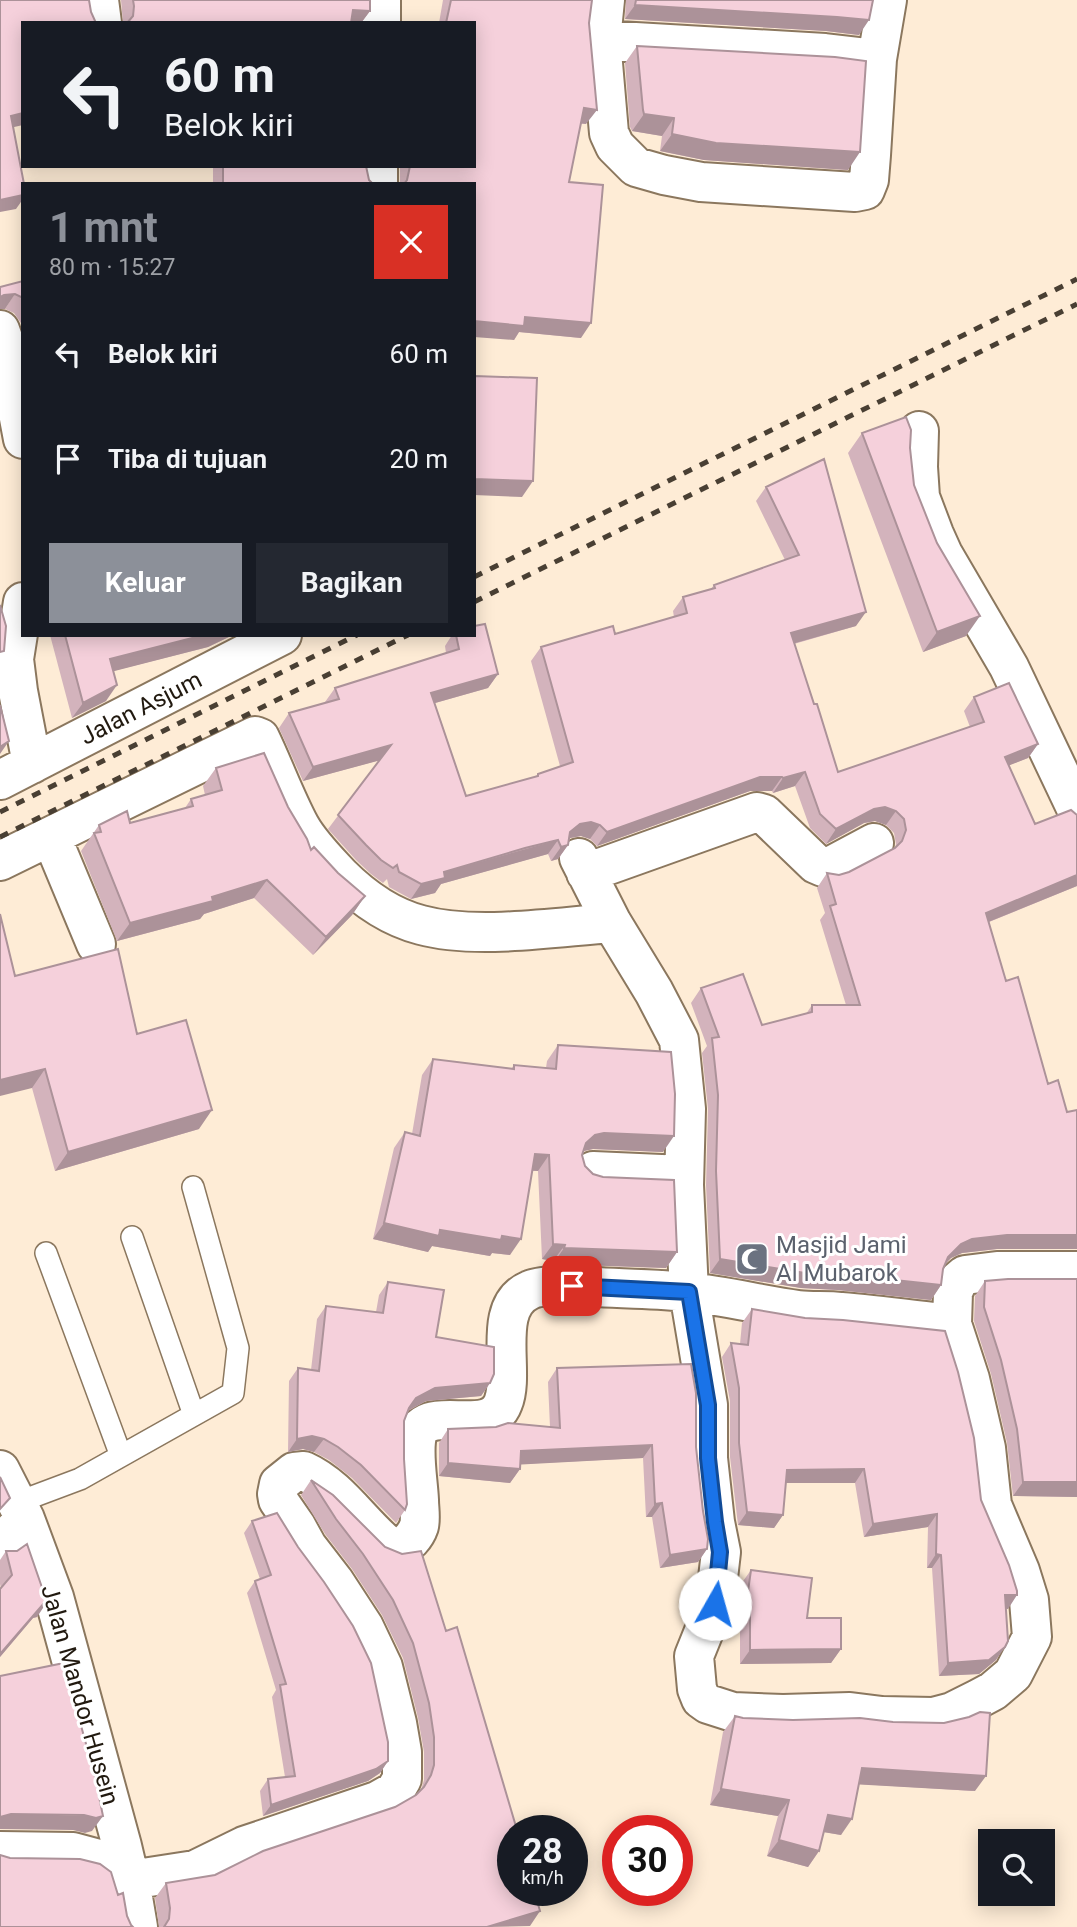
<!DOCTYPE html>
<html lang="id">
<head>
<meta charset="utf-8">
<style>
	body { margin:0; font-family:Roboto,sans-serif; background:#242831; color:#f1f3f6; height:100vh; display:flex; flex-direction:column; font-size:26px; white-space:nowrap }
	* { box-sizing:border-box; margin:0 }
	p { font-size:23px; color:#9ea1a6 }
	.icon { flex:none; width:38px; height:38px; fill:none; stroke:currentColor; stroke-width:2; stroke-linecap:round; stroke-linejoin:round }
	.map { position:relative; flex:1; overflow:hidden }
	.details { position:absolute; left:21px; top:182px; width:455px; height:455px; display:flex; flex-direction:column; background:#171b24; border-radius:0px; box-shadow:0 4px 18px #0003 }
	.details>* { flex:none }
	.hud { position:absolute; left:21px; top:21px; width:455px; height:147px; border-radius:0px; box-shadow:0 4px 18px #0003; background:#171b24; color:#f1f3f6; overflow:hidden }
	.fabs { position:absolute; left:978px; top:1829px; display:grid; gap:14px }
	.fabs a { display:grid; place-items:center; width:77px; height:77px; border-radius:0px; background:#171b24; box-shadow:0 4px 18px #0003; font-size:35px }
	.speed { position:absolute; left:497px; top:1815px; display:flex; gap:14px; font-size:35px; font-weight:700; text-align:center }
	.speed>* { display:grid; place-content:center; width:91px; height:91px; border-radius:50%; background:#171b24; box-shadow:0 4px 18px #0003; line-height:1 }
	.speed small { font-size:18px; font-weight:400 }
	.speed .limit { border:10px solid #d22; background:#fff; color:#111 }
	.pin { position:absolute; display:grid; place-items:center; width:60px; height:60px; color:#fff; margin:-30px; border-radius:14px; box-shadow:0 4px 10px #0006 }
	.me { position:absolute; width:77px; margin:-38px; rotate:7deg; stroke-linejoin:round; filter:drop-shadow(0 0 5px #0008) }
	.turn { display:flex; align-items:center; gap:24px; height:147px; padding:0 28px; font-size:32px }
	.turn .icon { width:91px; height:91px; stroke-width:2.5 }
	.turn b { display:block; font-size:49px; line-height:60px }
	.round { display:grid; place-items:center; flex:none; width:74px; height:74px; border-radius:0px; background:#242831 }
	.head { display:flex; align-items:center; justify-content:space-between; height:119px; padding:0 28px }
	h1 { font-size:42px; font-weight:700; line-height:52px; color:#8c9099 }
	.cta { display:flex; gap:14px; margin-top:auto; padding:14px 28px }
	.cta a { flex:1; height:80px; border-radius:0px; background:#8c9099; color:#fff; font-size:28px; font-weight:700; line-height:80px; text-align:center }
	.cta a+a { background:#242831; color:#f1f3f6 }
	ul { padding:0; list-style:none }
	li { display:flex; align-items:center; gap:21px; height:105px; padding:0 28px }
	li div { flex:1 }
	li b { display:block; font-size:26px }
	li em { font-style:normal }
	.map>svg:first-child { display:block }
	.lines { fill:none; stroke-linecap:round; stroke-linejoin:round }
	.lane-casing { stroke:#8b775e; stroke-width:24 }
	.street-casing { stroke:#8b775e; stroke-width:42 }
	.lane { stroke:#fff; stroke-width:21 }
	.street { stroke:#fff; stroke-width:38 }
	.rail { stroke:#493f33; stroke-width:5; stroke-dasharray:9 9; stroke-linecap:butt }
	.wall { fill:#d3b3bc }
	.shaded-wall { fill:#ac9299 }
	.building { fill:#f5d0db; stroke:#ac9299; stroke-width:2 }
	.route-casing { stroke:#114b97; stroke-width:18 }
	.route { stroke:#1a73e8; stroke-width:12 }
	.labels { text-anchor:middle; stroke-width:6; stroke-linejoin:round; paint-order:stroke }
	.street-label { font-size:24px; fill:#21190f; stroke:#fff }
	.worship-label { font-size:24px; fill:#5b616d; stroke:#fff; text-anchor:start }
</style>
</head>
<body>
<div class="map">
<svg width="1077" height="1927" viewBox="0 0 1077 1927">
	<rect width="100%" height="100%" fill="#feecd6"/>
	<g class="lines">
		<defs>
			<path id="lane" d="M132,1237L194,1415
				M46,1253L121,1456
				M16,1503L80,1479L233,1393L238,1348L193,1187"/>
			<path id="street" d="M99,0L102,23
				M605,0L601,40L609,133L615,146L636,167L664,175L701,182L855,192L865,190L869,180L871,155L877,59L887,0
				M381,23V0
				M601,40L825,53L877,59
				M378,166V184
				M0,330L5,344L23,439
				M919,431L918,467L920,497L934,534L943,554L1009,667L1077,810
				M23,602L14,659L18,691L32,764
				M0,780L282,635
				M51,836L255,736L260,738C274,767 285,798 300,826C310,844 326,860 340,875C362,897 390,917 421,925C476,940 555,927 612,923
				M579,858L612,923L654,992L679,1040L686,1109L684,1185L689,1292L708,1405V1458L715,1522L721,1552L715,1604L694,1656L697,1689L701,1699L708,1704L733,1712L783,1714L850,1712L882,1716L933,1717L952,1712L978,1699L993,1691L1013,1674L1032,1637L1029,1600L1020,1571L992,1505L986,1448L970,1379L952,1324L953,1292L958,1281L965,1275L997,1271H1077
				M0,861L51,836L96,944
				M586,873L757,812L764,814L816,864L823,867H829L874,843
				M593,1171L684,1175
				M0,1470L25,1519L54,1597L122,1846L130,1880L138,1927
				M0,1545L25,1519
				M0,1851L73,1852L99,1859L130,1880L195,1870L244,1846L377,1801L395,1791L402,1779V1752L397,1723L383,1667L364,1627L334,1581L307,1546L296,1526L278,1500L277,1494L279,1484L294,1472L304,1471C337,1486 358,1519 383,1541C387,1545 392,1547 397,1547C407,1547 416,1535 419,1526C421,1518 419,1508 419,1500C418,1481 414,1460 416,1441C420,1398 489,1441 503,1403C516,1372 490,1307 530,1290C543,1284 583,1286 598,1287C628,1289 659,1289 688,1292C725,1296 762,1305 798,1310C812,1312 827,1310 841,1312C878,1315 915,1320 952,1324"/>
		</defs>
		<use href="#lane" class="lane-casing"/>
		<use href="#street" class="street-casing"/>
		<use href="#lane" class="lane"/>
		<use href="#street" class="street"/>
		<path class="rail" d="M474,577L1077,279
			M474,602L1077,304
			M0,812L357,635
			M0,837L408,635"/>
	</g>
	<path class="wall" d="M121,0H370V11L361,23H123Z
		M443,0H592L589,23L586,124H581L569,182L581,338L519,332L514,340L474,184H400V166H474V23H439Z
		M626,0H873L859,35L826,31L625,19Z
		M637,46L848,170L704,160L660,151L662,136L632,131L630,127L625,63Z
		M213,166H366L369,180L373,184H213Z
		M23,281V330L21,323L14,313L5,309Z
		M862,433L910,448L914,485L966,636L923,652L848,453Z
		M766,487L856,626L794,644L838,772L970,727L964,711L974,697L1038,744L1028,758L1009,765L1035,824L1077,815V886L989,922L1077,1249H997L962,1253L951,1258L945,1264L943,1269L941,1285L931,1300L838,1290L801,1288L710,1273L706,1185L708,1109L702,1053L707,1046L691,1003L701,988L762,1025L806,1014L812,1005H846L820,920L825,913L817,888L827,873L839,875L849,872L895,848L896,844L894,833L886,825L875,821L864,823L826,844L810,828L795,786L773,793L772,791H750L597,846L590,839L581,836L570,838L568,845L558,859L551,861L548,854L515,863L441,884L435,893L411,899L389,887L387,879L383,883L371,874L356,860L328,829L380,760L303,781L279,728L289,713L326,703L325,702L335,688L446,653L445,646L452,635H474L498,674L488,688L435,703L466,796L535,777L538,774L560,766L531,661L541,647L615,634L674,617L673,611L683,597L711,589L714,585L785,560L756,501Z
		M50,635H233L208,647L113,671L106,701L72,718Z
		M216,768L288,807L311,850L365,896L352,915L313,955L254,898L204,914L200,919L117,941L81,851L99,825L130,823L185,808L191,799L205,795L203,786Z
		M15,976L199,1129L55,1171L32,1088Z
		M558,1045L663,1152L593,1149L584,1151L582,1155L585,1166L677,1252L666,1268L553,1264V1261L542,1259L538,1171H532L510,1255L492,1253L490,1256L432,1246L428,1252L373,1239L394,1148L405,1132L412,1134L422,1075L433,1059L511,1069L514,1065L546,1068L547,1061Z
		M1077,1279V1497L1013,1496L1007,1443L991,1374L974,1321L975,1296L985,1281Z
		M388,1282L436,1337L490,1383L481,1396L426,1401L408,1411L404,1421V1459L405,1510L396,1523L352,1478L329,1460L314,1452L303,1449L288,1452L289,1381L298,1368L311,1370L317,1319L326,1306L376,1312L379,1295Z
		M752,1309L981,1500L1008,1609H1006L996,1660L979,1674L939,1676L932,1568H927L928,1527L864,1537L855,1483H786L783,1515L774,1528L738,1525L730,1457V1401L722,1357L731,1343L740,1344L742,1323Z
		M557,1368L696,1447L707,1549L698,1562L660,1568L652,1517H646L643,1458L520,1464V1469L510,1483L439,1476V1443L448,1429L550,1427L548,1382Z
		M311,1480L385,1547L530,1926L159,1927L155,1898L166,1883L215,1875L395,1807L416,1795L421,1790L424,1780V1752L418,1718L403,1658L382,1615L352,1569L325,1534L301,1495Z
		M252,1521L388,1761L380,1773L368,1781L263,1816L260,1791L268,1779L285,1777L272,1697L276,1690L247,1593L255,1581L260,1579L244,1533Z
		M6,1551L37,1617L33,1618L0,1657V1589L1,1588L0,1584V1560Z
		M751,1570L807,1618L841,1649L831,1663L740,1664V1619H736L741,1584Z
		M735,1716L975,1791L859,1784L841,1835L824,1832L819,1851L808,1867L767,1856L778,1816L710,1805L723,1732Z"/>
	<path class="shaded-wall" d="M635,5L837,17L869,20L859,35L826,31L625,19Z
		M353,10L370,11L361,23H344Z
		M584,108L597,110L586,124L574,122Z
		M23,113V125L1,130L11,116Z
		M644,114L674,118L662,136L632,131Z
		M672,134L860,152L848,170L704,160L660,151Z
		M23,195V199L16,209L0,212V200Z
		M15,294L5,309H0V297L4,295Z
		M525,317L591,323L581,338L519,332L514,340L474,337V321Z
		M474,479L533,481L522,497L474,495Z
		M866,612L856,626L781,647L791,633Z
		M980,616L966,636L923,652L937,632Z
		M204,635H233L208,647L99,675L110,659Z
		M498,674L488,688L421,707L431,693Z
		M117,685L106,701L72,718L83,703Z
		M9,741L0,754V747Z
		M1038,744L1028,758L995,771L1005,757Z
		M391,745L381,760L303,781L313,767Z
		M805,772L795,786L773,793L783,778Z
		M760,777H782L772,791H750L597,846L607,832Z
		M885,807L896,811L886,825L875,821L864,823L826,844L836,829L874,809Z
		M591,822L600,825L590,839L581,836L570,838L560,847L570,832L580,824Z
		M558,840L548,854L441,884L435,893L411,899L421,884L444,872Z
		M568,845L558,859L551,861L561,847Z
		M1077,875V886L976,927L986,913Z
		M267,880L254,898L204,914L200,919L117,941L130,923Z
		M365,896L352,915L313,955L326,937Z
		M45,1069L32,1088L0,1096V1080Z
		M212,1110L199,1129L55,1171L68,1152Z
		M604,1133L674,1136L663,1152L593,1149L584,1151L586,1143L595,1135Z
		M535,1154L549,1155L538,1171L524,1170Z
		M384,1223L440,1230L521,1239L510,1255L492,1253L490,1256L432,1246L428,1252L373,1239Z
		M1007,1235H1077V1249H997L962,1253L951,1258L938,1271L948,1257L961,1244L972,1239Z
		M553,1244L565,1245L553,1261L542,1259Z
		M564,1248L677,1252L666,1268L553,1264Z
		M720,1259L848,1275L941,1285L931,1300L838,1290L801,1288L710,1273Z
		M490,1383L481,1396L426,1401L407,1411L416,1398L435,1388Z
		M312,1436L324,1439L314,1452L303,1449L288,1452L297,1439Z
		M652,1445L643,1458L512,1465L521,1451Z
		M448,1463L520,1469L510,1483L439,1476Z
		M864,1469L855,1483H778L787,1470Z
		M1023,1482H1077V1497L1013,1496Z
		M662,1503L652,1517H646L655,1504Z
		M747,1512L783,1515L774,1528L738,1525Z
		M937,1514L928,1527L864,1537L873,1524Z
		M707,1549L698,1562L660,1568L670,1555Z
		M936,1554L941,1555L932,1568H927Z
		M1005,1595H1017L1008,1609L995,1608Z
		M47,1602L37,1617L33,1618L0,1657V1654L44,1603Z
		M746,1605H750L740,1619H736Z
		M1005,1647L996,1660L979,1674L939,1676L948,1663Z
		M841,1649L831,1663L740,1664L750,1650Z
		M388,1761L380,1773L368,1781L263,1816L271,1805Z
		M862,1768L986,1776L975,1791L851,1784Z
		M721,1789L789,1800L778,1816L710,1805Z
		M11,1814L103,1816L92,1831L85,1833L73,1830L0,1829V1817Z
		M828,1815L852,1819L841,1835L817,1831Z
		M779,1840L819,1851L808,1867L767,1856Z
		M540,1911L530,1926L487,1927Z"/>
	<path class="building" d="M0,0H89L91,12L96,23H23V113L11,116L24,184H23V195L0,200Z
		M133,0H370V11L353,10L351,23H127L133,16L134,6Z
		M451,0H592L589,23L597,110L584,108L569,182L603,185L591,323L525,317L524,326L474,321V184H404L407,180L410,166H474V23H446Z
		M636,0H873L869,20L837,17L635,5Z
		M637,46L835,57L866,61L860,152L716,143L672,134L674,118L644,114L643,110Z
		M223,166H366L369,180L373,184H223Z
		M23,281V298L15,294L4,295L0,297V287Z
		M474,376L537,378L533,481L474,479Z
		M906,417L911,430L910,448L914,485L937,543L980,616L937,632L862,433Z
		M824,459L866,612L791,633L814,704H817L838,772L984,722L974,697L1009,683L1038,744L1005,757L1035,824L1071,810L1077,815V875L986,913L1006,981L1018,977L1048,1084L1058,1080L1067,1112L1077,1110V1235H1007L972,1239L961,1244L948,1257L943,1269L941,1285L848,1275L811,1274L720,1259L716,1171L718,1095L712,1038L719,1037L701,988L743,974L762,1025L812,1012V1005H860L830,906L836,904L827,873L839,875L849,872L895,848L902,841L906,830L904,819L896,811L885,807L874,809L836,829L820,814L805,772L783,778L782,777H760L607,832L600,825L591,822L580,824L570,832L568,845L561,847L558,840L525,848L444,872L445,878L421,884L399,872L397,865L393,868L381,860L366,845L338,815L391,745L313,767L289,713L339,699L335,688L459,649L456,635H474V626L485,624L498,674L431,693L466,796L538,776V774L573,762L541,647L613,626L615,634L687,613L683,597L715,588L714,585L799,555L766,487Z
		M0,605L6,626L4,651L0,652Z
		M65,635H204L110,659L117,685L83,703Z
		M0,705L9,741L0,747Z
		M264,753L288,807L307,839L311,850L314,847L338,873L365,896L326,937L267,880L212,897L213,901L130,923L94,833L101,832L99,825L127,811L130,823L193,806L191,799L222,790L216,768Z
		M0,914L15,976L118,949L137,1034L186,1020L212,1110L68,1152L45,1069L0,1080Z
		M558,1045L671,1052L675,1094L674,1136L604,1133L595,1135L586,1143L582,1155L585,1166L593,1174L603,1177L674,1180L677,1252L564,1248L565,1245L553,1244L549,1155L535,1154L521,1239L502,1236L501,1240L440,1230L439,1236L384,1223L405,1132L420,1136L433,1059L514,1069V1065L556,1069Z
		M1008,1279H1077V1482H1023L1017,1429L1001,1360L984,1307L985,1281Z
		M388,1282L444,1290L436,1337L494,1347V1374L490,1383L435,1388L416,1398L409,1408L404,1421V1459L407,1504L405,1510L361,1465L338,1447L324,1439L312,1436L297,1439L298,1368L319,1371L326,1306L383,1313Z
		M752,1309L805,1318L843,1320L945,1331L958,1372L974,1438L981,1500L1009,1565L1017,1591V1595H1005L1008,1641L1005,1647L989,1660L948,1663L941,1555L936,1554L937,1514L873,1524L864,1469L787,1470L783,1515L747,1512L739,1443V1388L731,1343L748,1345Z
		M691,1364L696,1393V1447L703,1511L708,1539L707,1549L670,1555L662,1503L655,1504L652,1445L521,1451L520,1469L448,1463V1429L496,1427L508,1423L560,1428L557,1368Z
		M0,1477L10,1498L0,1509Z
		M311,1480L333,1495L385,1547L402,1554L421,1551L446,1631L457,1627L517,1830H513V1890H534L540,1911L487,1927H164L169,1919L170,1908L166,1883L215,1875L263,1851L395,1807L416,1795L424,1787L431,1775L434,1765V1737L429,1703L413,1643L393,1600L363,1554L336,1519Z
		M277,1513L298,1547L324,1582L353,1626L371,1663L388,1742V1761L376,1769L271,1805L268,1779L295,1776L280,1685L286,1684L255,1581L271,1575L252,1521Z
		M27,1544L47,1602L44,1603L0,1654V1589L12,1575L6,1551H17Z
		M751,1570L812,1578L807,1618H841V1649L750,1650V1605H746Z
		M64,1663L95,1777L103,1816L96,1818L84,1815L11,1814L0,1817V1676Z
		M980,1712L990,1713L986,1776L862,1768L852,1819L828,1815L819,1851L779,1840L789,1800L721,1789L735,1716L743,1718L793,1720L860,1718L893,1722L944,1723L969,1717Z
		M0,1855L10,1858L80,1859L100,1864L111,1872L118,1895L123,1893L127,1916L131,1925L133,1927H0Z"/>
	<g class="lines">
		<defs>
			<path id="route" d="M572,1286L689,1292L708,1405V1458L715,1522L720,1552L715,1604"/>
		</defs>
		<use href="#route" class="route-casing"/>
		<use href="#route" class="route"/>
	</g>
	<defs>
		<symbol id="mosque-square" viewBox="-11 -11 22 22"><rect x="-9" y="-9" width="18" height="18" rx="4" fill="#6b7280" stroke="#fff"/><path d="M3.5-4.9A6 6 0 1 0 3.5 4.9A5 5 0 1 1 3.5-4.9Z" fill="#fff"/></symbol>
	</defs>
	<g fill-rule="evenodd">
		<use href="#mosque-square" x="733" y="1240" width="38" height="38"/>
	</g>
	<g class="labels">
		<g class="street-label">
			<text transform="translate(141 708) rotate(-27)" y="8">Jalan Asjum</text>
			<text transform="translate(80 1695) rotate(74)" y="8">Jalan Mandor Husein</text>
		</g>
		<g class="worship-label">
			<text x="776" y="1253">Masjid Jami<tspan x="776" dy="28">Al Mubarok</tspan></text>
		</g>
	</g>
</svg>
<div class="fabs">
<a><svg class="icon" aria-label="search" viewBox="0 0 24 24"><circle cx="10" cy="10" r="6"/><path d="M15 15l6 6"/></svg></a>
</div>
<div class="speed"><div>28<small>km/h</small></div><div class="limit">30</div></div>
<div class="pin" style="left:572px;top:1286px;background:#d93025"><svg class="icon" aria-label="arrive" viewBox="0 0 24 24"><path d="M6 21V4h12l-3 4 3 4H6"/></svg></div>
<svg class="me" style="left:715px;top:1604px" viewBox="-20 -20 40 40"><circle r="19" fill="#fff"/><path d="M0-13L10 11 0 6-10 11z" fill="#1a73e8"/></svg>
<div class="hud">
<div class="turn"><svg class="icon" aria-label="left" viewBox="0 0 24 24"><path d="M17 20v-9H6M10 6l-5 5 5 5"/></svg><div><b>60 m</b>Belok kiri</div></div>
</div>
<section class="details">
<div class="head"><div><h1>1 mnt</h1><p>80 m · 15:27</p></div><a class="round" style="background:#d93025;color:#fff"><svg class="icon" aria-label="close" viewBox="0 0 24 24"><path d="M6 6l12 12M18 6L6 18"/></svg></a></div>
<ul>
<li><svg class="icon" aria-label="left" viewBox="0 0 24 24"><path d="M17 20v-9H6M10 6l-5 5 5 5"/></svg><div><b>Belok kiri</b></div><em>60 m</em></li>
<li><svg class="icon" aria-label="arrive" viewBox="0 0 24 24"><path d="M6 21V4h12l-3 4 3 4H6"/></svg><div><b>Tiba di tujuan</b></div><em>20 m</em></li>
</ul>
<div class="cta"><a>Keluar</a><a>Bagikan</a></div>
</section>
</div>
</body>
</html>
